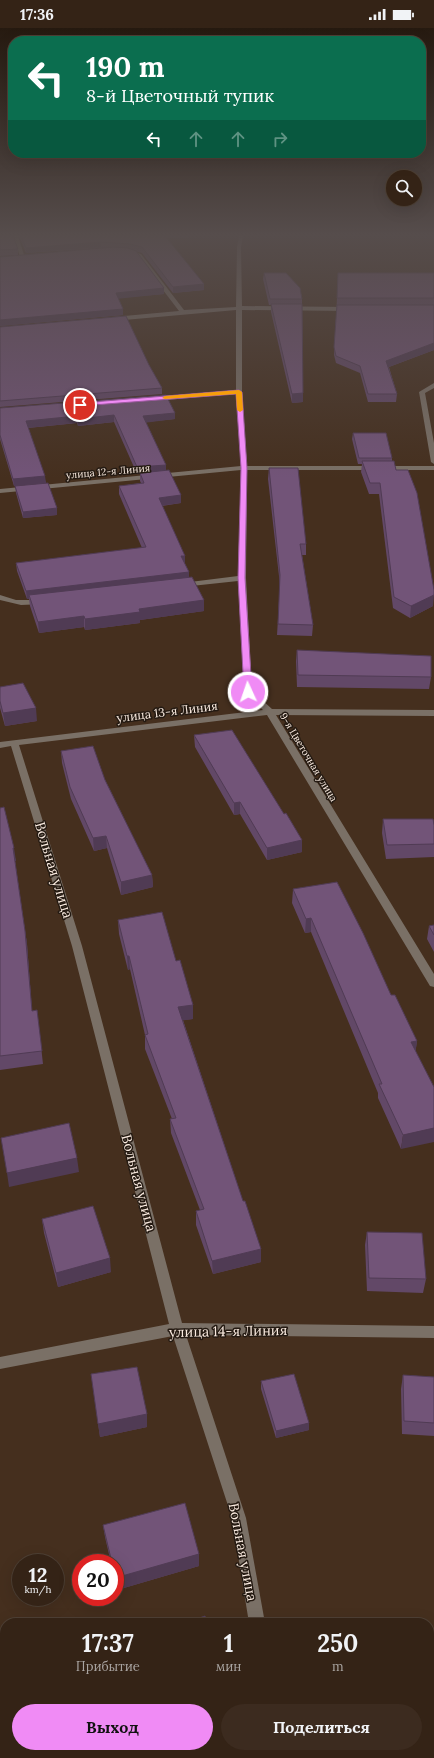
<!DOCTYPE html>
<html lang="ru">
<head>
<meta charset="utf-8">
<style>
	body { margin:0; font-family:Lora,serif; background:#3c2b1f; color:#f1f3f6; height:100vh; display:flex; flex-direction:column; font-size:15px; white-space:nowrap }
	* { box-sizing:border-box; margin:0 }
	p { font-size:13px; color:#a9a4a1 }
	.icon { flex:none; width:22px; height:22px; fill:none; stroke:currentColor; stroke-width:2; stroke-linecap:round; stroke-linejoin:round }
	.map { position:relative; flex:1; overflow:hidden }
	.sheet { position:absolute; left:0px; top:1590px; width:434px; height:140px; display:flex; flex-direction:column; background:#342316; border-radius:16px 16px 0 0; box-shadow:0 4px 16px #0002,0 0 0 1px #4e4035 }
	.sheet>* { flex:none }
	.guide { position:absolute; left:8px; top:8px; width:418px; height:122px; border-radius:16px; box-shadow:0 4px 16px #0002,0 0 0 1px #4e4035; background:#0b6e4f; color:#fff; overflow:hidden }
	.controls { position:absolute; left:386px; top:142px; display:grid; gap:8px }
	.controls a { display:grid; place-items:center; width:36px; height:36px; border-radius:50%; background:#342316; box-shadow:0 4px 16px #0002,0 0 0 1px #4e4035; font-size:20px }
	.speed { position:absolute; left:12px; top:1526px; display:flex; gap:8px; font-size:20px; font-weight:700; text-align:center }
	.speed>* { display:grid; place-content:center; width:52px; height:52px; border-radius:50%; background:#342316; box-shadow:0 4px 16px #0002,0 0 0 1px #4e4035; line-height:1 }
	.speed small { font-size:10px; font-weight:400 }
	.speed .limit { border:6px solid #d22; background:#fff; color:#111 }
	.pin { position:absolute; display:grid; place-items:center; width:34px; height:34px; color:#fff; margin:-17px; border:2px solid #fff; border-radius:50%; box-shadow:0 1px 4px #0007 }
	.me { position:absolute; width:44px; margin:-22px; rotate:357deg; stroke-linejoin:round; filter:drop-shadow(0 0 3px #0008) }
	.turn { display:flex; align-items:center; gap:14px; height:84px; padding:0 12px; font-size:18px }
	.turn .icon { width:52px; height:52px; stroke-width:2.5 }
	.turn b { display:block; font-size:28px; line-height:34px }
	.lanes { display:flex; align-items:center; height:38px; padding:0 12px; background:#0003; justify-content:center; gap:20px; direction:ltr }
	.lanes .off { opacity:.35 }
	.eta { display:flex; justify-content:space-evenly; align-items:center; height:68px; text-align:center }
	.eta b { font-size:24px; font-weight:700; line-height:28px }
	.cta { display:flex; gap:8px; margin-top:auto; padding:8px 12px }
	.cta a { flex:1; height:46px; border-radius:24px; background:#f08bf5; color:#111; font-size:16px; font-weight:700; line-height:46px; text-align:center }
	.cta a+a { background:#3c2b1f; color:#f1f3f6 }
	.status { display:flex; justify-content:space-between; align-items:center; height:28px; padding:0 20px; background:#342316; direction:ltr }
	.status svg { height:11px; fill:currentColor }
	.map>svg:first-child { display:block }
	.lines { fill:none; stroke-linecap:round; stroke-linejoin:round }
	.lane { fill:#7a7066; fill-rule:evenodd }
	.wall { fill:#624867 }
	.shaded-wall { fill:#503b54 }
	.building { fill:#725478; stroke:#503b54 }
	.route { fill:#f08bf5; stroke:#9c5a9f }
	.slow { fill:#f59e0b }
	.labels { text-anchor:middle; stroke-width:3; stroke-linejoin:round; paint-order:stroke }
	.far-street-label { font-size:10px; fill:#fbece1; stroke:#241a12 }
	.street-label { font-size:12px; fill:#fbece1; stroke:#241a12 }
	.near-street-label { font-size:14px; fill:#fbece1; stroke:#241a12 }
</style>
</head>
<body>
<div class="status"><b>17:36</b><svg viewBox="0 0 49 12"><path d="M0 12V9h3v3zM5 12V6h3v6zM10 12V3h3v9zM15 12V0h3v12zM26 1h20v11H26zM47 4h2v5h-2z"/></svg></div>
<div class="map">
<svg width="434" height="1730" viewBox="0 0 434 1730">
	<rect width="100%" height="100%" fill="#452f1e"/>
	<g class="lines">
		<path class="lane" d="M14,208H18L25,230L20,229Z
			M239,208H243L241,219L242,278L349,279L352,281L349,283L242,282V364L247,438H434V442H247L246,550L252,663L272,681L434,682V688L276,687L434,946V959L430,958L267,687L19,717L82,918L182,1295L434,1298V1310L186,1307L246,1490L265,1595H249L232,1490L173,1308L0,1341V1329L169,1296L72,918L11,718L0,720V714L263,682L244,664L238,553L182,559L178,557L182,555L238,548L241,442L0,465V461L241,438L236,366L154,373L151,371L154,369L236,362V282L113,293L110,291L113,289L179,283L137,228L124,224L126,222L141,226L184,282L236,279L237,219Z
			M434,355V360L425,365L434,415V436L431,434L419,364Z
			M0,567L16,572H43L47,574L43,576L21,577L0,572Z
			M429,1717L434,1718V1730H401L399,1725H429Z
			M212,1725H243L241,1730H210Z"/>
	</g>
	<path class="wall" d="M0,208L18,221V227L0,228Z
		M19,208H191V209L167,210L204,262L173,265L142,225L134,223L164,260V266L118,270L123,287L0,298V229L103,220L26,225Z
		M264,245L302,271L303,374L292,375L271,284V277H269L263,251Z
		M434,245V322L389,339L397,366L396,374H368L360,345L336,335L334,327L337,270Z
		M0,299L149,337L162,360V366L0,379Z
		M0,380L175,385V391L146,394L166,437V443L181,467V475L162,478L185,528V536L189,544V549L204,572V583L140,592V595L85,602L84,599L39,605L30,578L29,571H27L17,543L16,535L142,520L119,466V458L141,455L140,453V446H137L114,394L78,398L77,395L28,400L46,455L14,458L0,411Z
		M353,405L392,430V433L396,442L433,578L410,590L393,580L379,466H369L361,444L362,436H358L352,411Z
		M269,440L306,516V527H302L313,597L312,608L277,607L280,557L268,451Z
		M15,458L57,480V487L23,490L16,465Z
		M297,622L431,649L429,661L297,659L296,633Z
		M0,659L37,693L5,698L0,680Z
		M194,707L284,786L302,812V824L267,832L240,786L234,787L195,719Z
		M61,723L105,752L152,847L153,859L121,867L107,820L94,823L71,771L62,735Z
		M0,780L16,833H15L27,916L32,983L37,982L43,1036L0,1042Z
		M383,791L434,797V829L386,831L382,805Z
		M293,861L391,967L417,1013L401,1121L378,1070V1065L311,904L305,905L292,875Z
		M118,892L176,933L193,977V991L183,992L243,1173L261,1221V1234L213,1246L196,1197V1183L200,1182L171,1105L170,1091H172L145,1021V1007L130,941L128,942L119,906Z
		M434,897V924L427,911L429,898Z
		M42,1191L111,1244L58,1259L44,1205Z
		M367,1204L426,1251L423,1265L367,1263L365,1217Z
		M91,1346L147,1386V1399L100,1409Z
		M403,1347L434,1349V1408L402,1406L401,1361Z
		M261,1353L309,1402L276,1410L261,1361Z
		M103,1497L199,1538L117,1562L115,1554V1535H111L105,1509Z
		M429,1601H434V1689H429Z"/>
	<path class="shaded-wall" d="M163,208H191V209L163,211Z
		M100,214L101,219L26,225V220Z
		M204,256V262L173,265V259Z
		M164,260V266L116,271V265Z
		M123,281V287L0,298V292Z
		M434,315V322L386,340V333Z
		M303,365V374L292,375V366Z
		M175,385V391L143,395V388Z
		M114,387V394L78,398V391Z
		M77,388V395L27,400L26,393Z
		M166,437V444L137,446V439Z
		M45,448L46,455L14,458L13,451Z
		M181,467V475L159,478V470Z
		M57,480V487L23,490V484Z
		M181,528H185V536Z
		M189,544V552L29,567V571H27L26,563Z
		M434,567L433,578L410,590L411,578Z
		M204,572V583L140,592V595L85,602V591L139,581Z
		M84,588V599L39,605L38,594Z
		M36,680L37,693L5,698L3,685Z
		M240,774V786L234,787V775Z
		M106,808L107,820L94,823L93,810Z
		M302,812V824L267,832V820Z
		M13,820H14L16,833H14Z
		M152,847L153,859L121,867V854Z
		M311,890V904L305,905L306,891Z
		M25,903L27,916L33,996L32,983Z
		M127,928H129L130,941L128,942Z
		M193,977V991L179,993L178,979Z
		M417,1013L415,1027L411,1014Z
		M434,1100V1114L401,1121L403,1107Z
		M77,1130L79,1144L9,1159L7,1145Z
		M261,1221V1234L213,1246L212,1233Z
		M110,1230L111,1244L58,1259L56,1245Z
		M147,1386V1399L100,1409L98,1396Z
		M309,1395V1402L276,1410V1403Z
		M199,1526V1538L117,1562L115,1550Z"/>
	<path class="building" d="M0,208H13L18,221L0,222Z
		M21,208H165L204,256L173,259L142,219L130,216L100,214L26,220Z
		M113,219L128,220L136,223L164,260L116,265L123,281L0,292V229Z
		M264,245H286L300,260L302,271H270Z
		M338,245H434V270H337Z
		M271,276H302L303,365L292,366Z
		M337,277H434V315L386,333L397,366H368L360,338L336,328L334,319Z
		M126,288L149,337L162,360L0,373V299Z
		M166,367L175,385L143,388L166,437L137,439L114,387L78,391L77,388L26,393L45,448L13,451L0,407V380Z
		M353,405H386L392,430H359Z
		M362,433H394L396,442H408L417,465L434,562V567L411,578L394,569L380,455H370Z
		M269,440H298L306,516H300L313,597L278,596L280,547Z
		M169,442L181,467L159,470L185,528H181L189,544L26,563L16,535L146,519L119,458L144,455L140,445Z
		M48,455L57,480L23,484L15,458Z
		M192,549L204,572L139,581L140,584L85,591L84,588L38,594L29,567Z
		M297,622L431,628V649L298,647Z
		M23,655L36,680L3,685L0,673V659Z
		M232,702L284,786L286,785L302,812L267,820L240,774L234,775L194,707Z
		M93,718L105,752L152,847L121,854L106,808L93,810L70,759L61,723Z
		M4,779L14,820H13L25,903L32,983L37,982L42,1023L0,1028V780Z
		M383,791H433L434,797V816L387,817Z
		M337,854L363,905L391,967H395L417,1013L411,1014L434,1059V1100L403,1107L379,1056H382L311,890L306,891L293,861Z
		M162,884L176,933L180,932L193,977L178,979L243,1173H245L261,1221L212,1233L196,1183L204,1181L170,1091L176,1090L145,1007L148,1006L129,928H127L118,892Z
		M434,897V907L429,898Z
		M69,1095L77,1130L7,1145L1,1110Z
		M93,1178L110,1230L56,1245L42,1191Z
		M367,1204L422,1205L426,1251L369,1250Z
		M137,1339L147,1386L98,1396L91,1346Z
		M294,1346L309,1395L276,1403L261,1353Z
		M403,1347L434,1349V1395L404,1393Z
		M185,1475L199,1526L115,1550V1535H112L103,1497Z
		M205,1588L207,1595H185Z
		M429,1601H434V1678H429Z"/>
	<linearGradient id="sky" x2="0" y2="1"><stop stop-color="#261a10"/><stop offset="0.46" stop-color="#564d4c"/><stop offset="1" stop-color="#564d4c" stop-opacity="0"/></linearGradient>
	<rect width="434" height="450" fill="url(#sky)"/>
	<path class="route" d="M239,362L242,364L247,440L245,550L252,664L248,666L244,664L238,550L241,440L236,366L80,378L77,377L80,375Z"/>
	<path class="slow" d="M239,362L242,364L243,382L240,384L237,382L236,366L165,371L162,370L165,368Z"/>
	<g class="labels">
		<g class="far-street-label">
			<text transform="translate(108 443) rotate(-5)" y="4">улица 12-я Линия</text>
			<text transform="translate(309 729) rotate(59)" y="4">9-я Цветочная улица</text>
		</g>
		<g class="street-label">
			<text transform="translate(167 684) rotate(-7)" y="4">улица 13-я Линия</text>
		</g>
		<g class="near-street-label">
			<text transform="translate(54 842) rotate(73)" y="5">Вольная улица</text>
			<text transform="translate(139 1155) rotate(75)" y="5">Вольная улица</text>
			<text transform="translate(228 1303) rotate(-1)" y="5">улица 14-я Линия</text>
			<text transform="translate(243 1524) rotate(79)" y="5">Вольная улица</text>
		</g>
	</g>
</svg>
<div class="controls">
<a><svg class="icon" aria-label="search" viewBox="0 0 24 24"><circle cx="10" cy="10" r="6"/><path d="M15 15l6 6"/></svg></a>
</div>
<div class="speed"><div>12<small>km/h</small></div><div class="limit">20</div></div>
<div class="pin" style="left:80px;top:377px;background:#d93025"><svg class="icon" aria-label="arrive" viewBox="0 0 24 24"><path d="M6 21V4h12l-3 4 3 4H6"/></svg></div>
<svg class="me" style="left:248px;top:664px" viewBox="-20 -20 40 40"><circle r="17" fill="#f08bf5" stroke="#fff" stroke-width="3"/><path d="M0-11L8 9 0 5-8 9z" fill="#fff"/></svg>
<div class="guide">
<div class="turn"><svg class="icon" aria-label="left" viewBox="0 0 24 24"><path d="M17 20v-9H6M10 6l-5 5 5 5"/></svg><div><b>190 m</b>8-й Цветочный тупик</div></div>
<div class="lanes"><svg class="icon" aria-label="left" viewBox="0 0 24 24"><path d="M17 20v-9H6M10 6l-5 5 5 5"/></svg><svg class="icon off" aria-label="ahead" viewBox="0 0 24 24"><path d="M12 20V5M6 11l6-6 6 6"/></svg><svg class="icon off" aria-label="ahead" viewBox="0 0 24 24"><path d="M12 20V5M6 11l6-6 6 6"/></svg><svg class="icon off" aria-label="right" viewBox="0 0 24 24"><path d="M7 20v-9h11M14 6l5 5-5 5"/></svg></div>
</div>
<section class="sheet">
<div class="eta">
<div><b>17:37</b><p>Прибытие</p></div>
<div><b>1</b><p>мин</p></div>
<div><b>250</b><p>m</p></div>
</div>
<div class="cta"><a>Выход</a><a>Поделиться</a></div>
</section>
</div>
</body>
</html>
